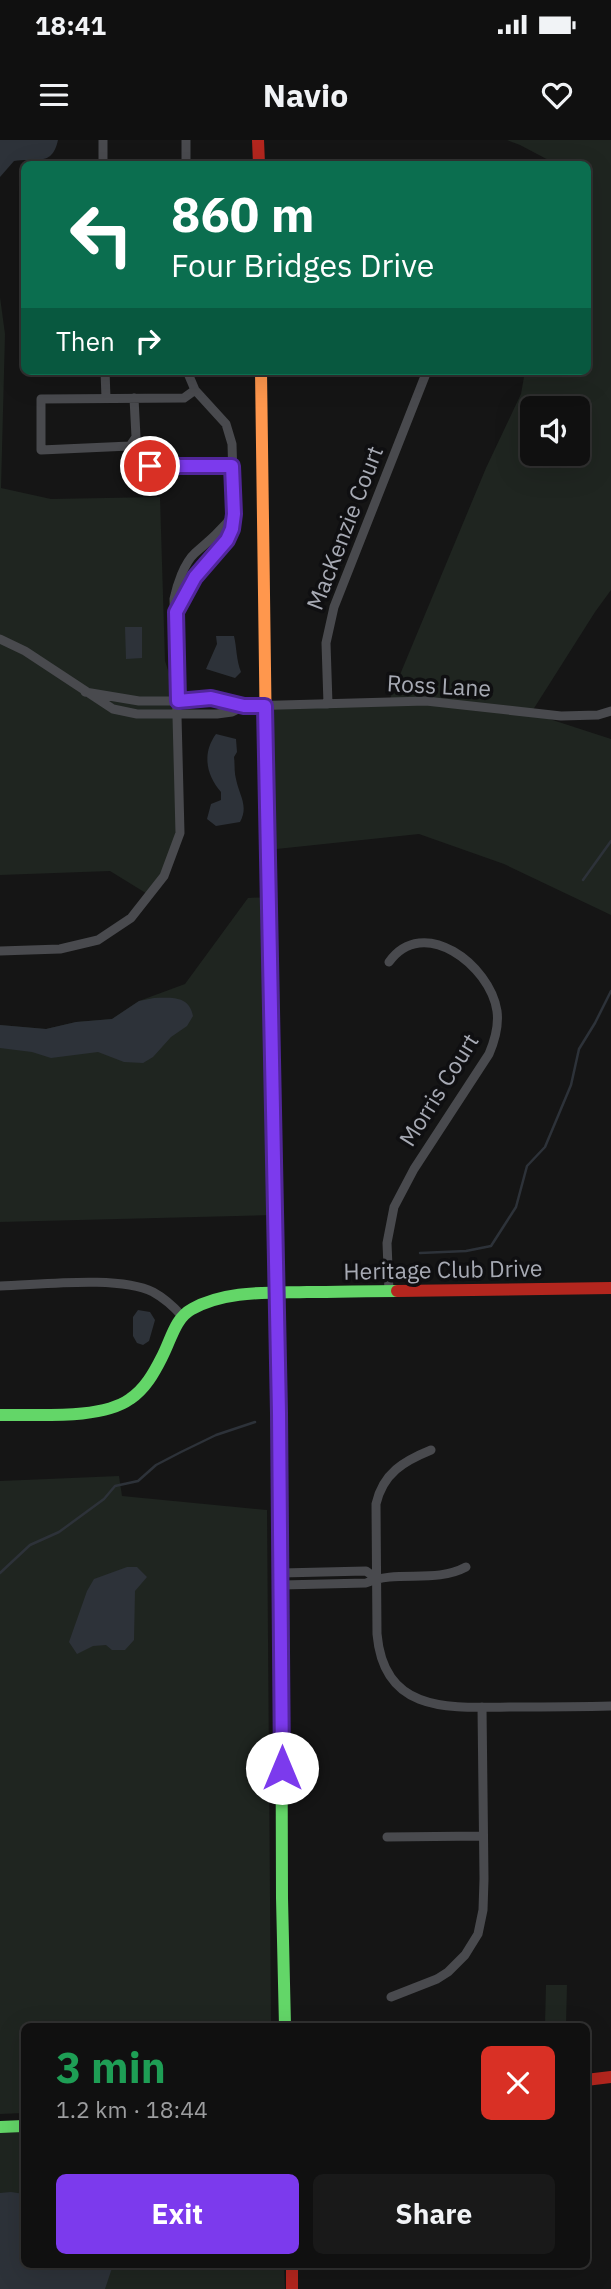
<!DOCTYPE html>
<html lang="en">
<head>
<meta charset="utf-8">
<style>
	body { margin:0; font-family:"IBM Plex Sans",sans-serif; background:#191919; color:#f1f3f6; height:100vh; display:flex; flex-direction:column; font-size:26px; white-space:nowrap }
	* { box-sizing:border-box; margin:0 }
	p { font-size:23px; color:#9c9d9f }
	.icon { flex:none; width:38px; height:38px; fill:none; stroke:currentColor; stroke-width:2; stroke-linecap:round; stroke-linejoin:round }
	.map { position:relative; flex:1; overflow:hidden }
	.panel { position:absolute; left:21px; top:1883px; width:569px; height:245px; display:flex; flex-direction:column; background:#101010; border-radius:10px; box-shadow:0 7px 28px #0002,0 0 0 2px #303030 }
	.panel>* { flex:none }
	.hud { position:absolute; left:21px; top:21px; width:570px; height:214px; border-radius:10px; box-shadow:0 7px 28px #0002,0 0 0 2px #303030; background:#0b6e4f; color:#fff; overflow:hidden }
	.tools { position:absolute; left:520px; top:256px; display:grid; gap:14px }
	.tools a { display:grid; place-items:center; width:70px; height:70px; border-radius:10px; background:#101010; box-shadow:0 7px 28px #0002,0 0 0 2px #303030; font-size:35px }
	.pin { position:absolute; display:grid; place-items:center; width:60px; height:60px; color:#fff; margin:-30px; border:4px solid #fff; border-radius:50%; box-shadow:0 2px 7px #0007 }
	.me { position:absolute; width:77px; margin:-38px; rotate:0deg; stroke-linejoin:round; filter:drop-shadow(0 0 5px #0008) }
	.turn { display:flex; align-items:center; gap:24px; height:147px; padding:0 35px; font-size:32px }
	.turn .icon { width:91px; height:91px; stroke-width:2.5 }
	.turn b { display:block; font-size:49px; line-height:60px }
	.then { display:flex; align-items:center; height:66px; padding:0 35px; background:#0003; gap:14px; font-size:26px }
	.round { display:grid; place-items:center; flex:none; width:74px; height:74px; border-radius:10px; background:#191919 }
	.summary { display:flex; align-items:center; justify-content:space-between; height:119px; padding:0 35px }
	h1 { font-size:42px; font-weight:800; line-height:52px; color:#1e9e55 }
	.button { display:flex; gap:14px; margin-top:auto; padding:14px 35px }
	.button a { flex:1; height:80px; border-radius:10px; background:#7c3aed; color:#fff; font-size:28px; font-weight:800; line-height:80px; text-align:center }
	.button a+a { background:#191919; color:#f1f3f6 }
	.status { display:flex; justify-content:space-between; align-items:center; height:49px; padding:0 35px; background:#101010; direction:ltr }
	.status svg { height:19px; fill:currentColor }
	header { display:flex; justify-content:space-between; align-items:center; height:91px; padding:0 35px; background:#101010; font-size:32px; font-weight:800 }
	.map>svg:first-child { display:block }
	.green { fill:#1f2520; fill-rule:evenodd }
	.water { fill:#2d3239 }
	.lines { fill:none; stroke-linecap:round; stroke-linejoin:round }
	.stream { stroke:#2d3239; stroke-width:2.5 }
	.street { stroke:#494a4e; stroke-width:9 }
	.fast { stroke:#63d668; stroke-width:12 }
	.slow { stroke:#ff974d; stroke-width:12 }
	.jam { stroke:#b3261e; stroke-width:12 }
	.route-casing { stroke:#51269a; stroke-width:18 }
	.route { stroke:#7c3aed; stroke-width:12 }
	.labels { text-anchor:middle; stroke-width:7; stroke-linejoin:round; paint-order:stroke }
	.street-label { font-size:23px; fill:#a7aab4; stroke:#0f0f11 }
</style>
</head>
<body>
<div class="status"><b>18:41</b><svg viewBox="0 0 49 12"><path d="M0 12V9h3v3zM5 12V6h3v6zM10 12V3h3v9zM15 12V0h3v12zM26 1h20v11H26zM47 4h2v5h-2z"/></svg></div>
<header><svg class="icon" aria-label="menu" viewBox="0 0 24 24"><path d="M4 6h16M4 12h16M4 18h16"/></svg>Navio<svg class="icon" aria-label="heart" viewBox="0 0 24 24"><path d="M12 20l-8-8c-3-5 5-10 8-4 3-6 11-1 8 4z"/></svg></header>
<div class="map">
<svg width="611" height="2149" viewBox="0 0 611 2149">
	<rect width="100%" height="100%" fill="#151515"/>
	<path class="green" d="M507,0H611V450L595,472L531,573L611,599V775L504,724L419,694L267,710L265,566L389,561L486,328L521,254L525,231H588V24H556L520,5ZM532,268H578V313H532Z
		M0,157L5,194L1,348L51,359L160,357L165,521L178,561L180,693L169,724L149,755L110,731L0,735Z
		M269,757L274,1075L0,1082V885L46,889L76,882L112,879L139,861L185,844L248,758Z
		M119,1336L122,1356L267,1370L271,1886H24V1973L0,1974V1341Z
		M546,1845H567L566,1885H545Z
		M24,1992V2124L284,2125L285,2149H0V1993Z"/>
	<path class="water" d="M0,0H58C52,28 35,17 14,21L0,37Z
		M125,487H142V518L126,519Z
		M216,496H234C237,509 236,519 241,532L235,538L206,529L217,504Z
		M216,594L236,599L237,612L234,617C235,624 234,632 236,639C239,655 249,666 240,682L216,686L207,679L211,664L221,660V652C206,635 202,613 216,594Z
		M154,858C171,858 189,855 193,876L187,886L171,897L153,917L143,923L124,922L98,912L51,918L32,912L0,908V885L46,889L76,882L112,879L139,861Z
		M138,1170L150,1172L155,1180L149,1201L143,1205L137,1203L133,1196V1177Z
		M127,1427H137L147,1437L135,1451L134,1500L125,1510H112L106,1505L93,1506L77,1514L69,1502L87,1451L94,1439Z
		M11,2052L24,2054V2124L113,2125L105,2149H0V2053Z"/>
	<g class="lines">
		<path class="stream" d="M583,740L611,701
			M420,1113L466,1111L491,1106L516,1067L527,1026L545,1007L571,945L579,909L595,883L611,851
			M0,1433L30,1405L59,1392L104,1359L115,1346L138,1341L156,1325L181,1312L216,1295L255,1282"/>
		<path class="street" d="M103,0V24
			M186,0V24
			M105,231L106,258
			M134,258L136,297L130,306L41,310V259L184,258L195,250
			M150,326H232
			M176,472L195,437L227,400L234,374L232,304L226,284L195,250L187,231
			M0,499L25,511L113,569L137,574H217L232,572L244,566
			M85,552L139,561H178L211,558L244,566L426,561L561,576L598,575L611,571
			M328,564L326,503L334,467L427,231
			M0,811L60,809L98,800L131,778L164,736L180,693L174,459C177,445 184,423 195,413C209,401 222,390 234,374
			M389,822C423,774 490,825 497,871C499,886 495,900 489,914L414,1029L394,1067L387,1103L389,1151
			M0,1146C39,1145 119,1135 153,1152C164,1158 174,1167 182,1176
			M431,1310C404,1321 383,1333 376,1364L377,1494C384,1573 448,1568 509,1567C543,1567 577,1567 611,1566
			M281,1433L366,1431L376,1438
			M282,1445L366,1443C398,1429 434,1444 466,1427
			M387,1697L483,1696
			M391,1857L437,1839L448,1832L465,1815L478,1794L483,1770L484,1739L482,1567"/>
		<path class="fast" d="M268,752L275,1140
			M0,1275C36,1274 101,1280 130,1259C145,1249 154,1233 162,1217C171,1200 175,1178 192,1169C226,1150 269,1153 307,1152C337,1152 367,1151 397,1151
			M281,1411L282,1758L285,1886
			M0,1987L24,1986"/>
		<path class="slow" d="M261,231L268,752
			M275,1140L281,1411"/>
		<path class="jam" d="M258,0L259,24
			M397,1151L611,1148
			M586,1940L611,1937
			M292,2124V2149"/>
	</g>
	<g class="lines">
		<defs>
			<path id="route" d="M150,326H232L234,374L232,389L227,400L195,437L176,472L178,561L211,558L244,566H265L279,1273L282,1628"/>
		</defs>
		<use href="#route" class="route-casing"/>
		<use href="#route" class="route"/>
	</g>
	<g class="labels">
		<g class="street-label">
			<text transform="translate(345 388) rotate(-69)" y="8">MacKenzie Court</text>
			<text transform="translate(439 546) rotate(3)" y="8">Ross Lane</text>
			<text transform="translate(439 950) rotate(-58)" y="8">Morris Court</text>
			<text transform="translate(443 1130) rotate(-1)" y="8">Heritage Club Drive</text>
		</g>
	</g>
</svg>
<div class="tools">
<a><svg class="icon" aria-label="sound" viewBox="0 0 24 24"><path d="M4 9h4l5-4v14l-5-4H4zM17 9q2 3 0 6"/></svg></a>
</div>
<div class="pin" style="left:150px;top:326px;background:#d93025"><svg class="icon" aria-label="arrive" viewBox="0 0 24 24"><path d="M6 21V4h12l-3 4 3 4H6"/></svg></div>
<svg class="me" style="left:282px;top:1628px" viewBox="-20 -20 40 40"><circle r="19" fill="#fff"/><path d="M0-13L10 11 0 6-10 11z" fill="#7c3aed"/></svg>
<div class="hud">
<div class="turn"><svg class="icon" aria-label="left" viewBox="0 0 24 24"><path d="M17 20v-9H6M10 6l-5 5 5 5"/></svg><div><b>860 m</b>Four Bridges Drive</div></div>
<div class="then">Then<svg class="icon" aria-label="right" viewBox="0 0 24 24"><path d="M7 20v-9h11M14 6l5 5-5 5"/></svg></div>
</div>
<section class="panel">
<div class="summary"><div><h1>3 min</h1><p>1.2 km · 18:44</p></div><a class="round" style="background:#d93025;color:#fff"><svg class="icon" aria-label="close" viewBox="0 0 24 24"><path d="M6 6l12 12M18 6L6 18"/></svg></a></div>
<div class="button"><a>Exit</a><a>Share</a></div>
</section>
</div>
</body>
</html>
